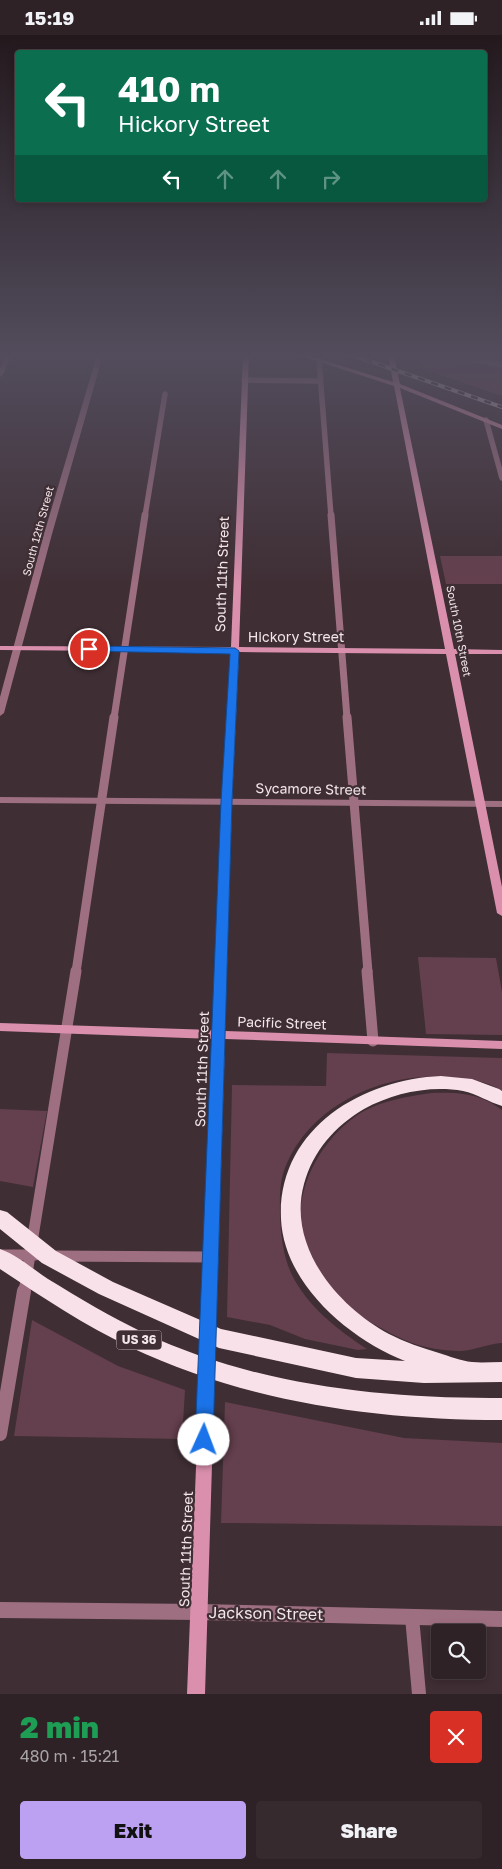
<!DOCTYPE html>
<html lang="en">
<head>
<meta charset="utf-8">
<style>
	body { margin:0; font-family:"Golos Text",sans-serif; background:#372a2f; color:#f1f3f6; height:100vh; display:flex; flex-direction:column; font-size:19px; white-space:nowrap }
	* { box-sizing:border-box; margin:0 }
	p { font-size:16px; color:#a7a4a7 }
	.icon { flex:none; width:28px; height:28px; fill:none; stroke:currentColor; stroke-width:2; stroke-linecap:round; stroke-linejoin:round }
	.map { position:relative; height:1659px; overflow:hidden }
	.drawer { display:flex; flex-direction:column; background:#2f2227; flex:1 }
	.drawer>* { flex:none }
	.guide { position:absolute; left:15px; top:15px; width:472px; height:152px; border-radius:5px; box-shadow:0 2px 8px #0003,0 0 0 1px #4a3f44; background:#0b6e4f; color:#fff; overflow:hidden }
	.buttons { position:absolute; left:431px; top:1589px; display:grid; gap:10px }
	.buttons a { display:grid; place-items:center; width:55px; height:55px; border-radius:5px; background:#2f2227; box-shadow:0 2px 8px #0003,0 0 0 1px #4a3f44; font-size:25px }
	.pin { position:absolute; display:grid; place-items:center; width:42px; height:42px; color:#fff; margin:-21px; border:2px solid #fff; border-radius:50%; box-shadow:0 1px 5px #0007 }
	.me { position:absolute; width:55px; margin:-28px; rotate:2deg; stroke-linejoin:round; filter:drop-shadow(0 0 4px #0008) }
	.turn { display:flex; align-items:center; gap:18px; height:105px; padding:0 20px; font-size:22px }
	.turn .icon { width:65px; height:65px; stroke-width:2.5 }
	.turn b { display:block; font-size:35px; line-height:42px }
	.lanes { display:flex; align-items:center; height:48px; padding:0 20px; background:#0003; justify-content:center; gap:25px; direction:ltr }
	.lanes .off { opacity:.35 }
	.round { display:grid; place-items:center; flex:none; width:52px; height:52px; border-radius:5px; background:#372a2f }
	.head { display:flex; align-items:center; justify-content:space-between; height:85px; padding:0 20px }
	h1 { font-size:30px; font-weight:800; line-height:38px; color:#1e9e55 }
	.primary-button { display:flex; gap:10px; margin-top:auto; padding:10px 20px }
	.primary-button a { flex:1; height:58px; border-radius:5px; background:#bca0f2; color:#111; font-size:20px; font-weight:800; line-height:58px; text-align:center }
	.primary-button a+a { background:#372a2f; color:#f1f3f6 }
	.status { display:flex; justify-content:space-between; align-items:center; height:35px; padding:0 25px; background:#2f2227; direction:ltr }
	.status svg { height:14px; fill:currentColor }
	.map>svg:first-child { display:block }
	.green { fill:#643f4d }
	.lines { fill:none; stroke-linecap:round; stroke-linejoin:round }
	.lane-far4 { stroke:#9e6f81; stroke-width:5.5 }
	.lane-far3 { stroke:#9e6f81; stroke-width:7 }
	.lane-far2 { stroke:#9e6f81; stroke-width:9 }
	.lane-far1 { stroke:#9e6f81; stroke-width:11 }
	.lane { stroke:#9e6f81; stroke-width:14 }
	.street { fill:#9e6f81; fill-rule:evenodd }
	.secondary { fill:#da90ad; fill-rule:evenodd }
	.highway { fill:#f9e1e9; fill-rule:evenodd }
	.rail-casing { stroke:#c6b8bd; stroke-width:4 }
	.rail { stroke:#3f2e34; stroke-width:2.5; stroke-dasharray:7; stroke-linecap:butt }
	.route { fill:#1a73e8; stroke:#114b97 }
	.labels { text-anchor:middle; stroke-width:4.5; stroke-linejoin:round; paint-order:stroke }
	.far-street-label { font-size:11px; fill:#f2e6ea; stroke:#3f2e34 }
	.shield { fill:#3f2e34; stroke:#bcafb3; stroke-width:1 }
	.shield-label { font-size:12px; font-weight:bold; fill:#f2e6ea }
	.street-label { font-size:14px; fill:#f2e6ea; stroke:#3f2e34 }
	.near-street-label { font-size:16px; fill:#f2e6ea; stroke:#3f2e34 }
</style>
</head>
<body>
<div class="status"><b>15:19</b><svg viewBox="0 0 49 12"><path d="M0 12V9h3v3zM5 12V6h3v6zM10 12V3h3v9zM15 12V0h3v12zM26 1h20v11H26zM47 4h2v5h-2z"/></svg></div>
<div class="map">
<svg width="502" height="1659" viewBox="0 0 502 1659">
	<rect width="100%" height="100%" fill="#3f2e34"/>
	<path class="green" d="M422,321L473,327L502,334V361L420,333L414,327Z
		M440,521H502V549H446Z
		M418,922L496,923L502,957V1000L426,999Z
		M327,1018L502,1023V1056C486,1045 466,1044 448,1042C381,1037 305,1072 283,1139C279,1152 280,1167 280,1181C281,1201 283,1221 292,1240C308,1272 338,1295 367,1314L358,1315L305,1304L270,1290L227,1282L232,1050L326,1051Z
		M431,1058C459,1057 479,1058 502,1075V1308C488,1309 475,1315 461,1316C452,1316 440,1315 431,1313C413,1310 395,1301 379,1292C345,1274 319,1245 306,1209C304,1203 300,1197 300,1191C298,1148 321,1106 356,1081C378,1066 405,1062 431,1058Z
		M0,1074L47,1076L33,1152L0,1146Z
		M32,1285L118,1331L185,1355L182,1404L14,1401Z
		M225,1367L404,1403L502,1408V1491L221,1488Z"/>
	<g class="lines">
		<path class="lane-far4" d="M446,320L502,330
			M319,325L331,481
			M244,345L320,346
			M486,385L502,443
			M145,481L165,359"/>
		<path class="lane-far3" d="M331,480L347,683
			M114,683L145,480"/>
		<path class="lane-far2" d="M347,682L368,937
			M76,937L114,682"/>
		<path class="lane-far1" d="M367,936L373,1006
			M0,1220H35
			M53,1221L210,1222
			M24,1257L76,936"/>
		<path class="lane" d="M0,1399L24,1256
			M412,1582L419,1659"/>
		<path class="street" d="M5,320H11L3,340L0,342V333Z
			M97,320H103L52,499L4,678L0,681V662L44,499Z
			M0,762L502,766V772L0,768Z
			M0,1567L199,1569L502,1576V1592L199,1585L0,1583Z"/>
		<path class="secondary" d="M243,320H249L239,612L445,614L394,351L298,320H307L393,347L388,320H394L400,349L502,390V394L400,353L454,614L502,615V619H455L502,852V881L497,878L446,619L239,617L232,767L225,996L502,1006V1014L225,1004L205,1659H187L213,1004L0,996V988L213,995L222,767L231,617L0,615V611L231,612Z"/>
		<path class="highway" d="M441,1041L472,1044L499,1054L502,1056V1071C489,1067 477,1059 463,1056C430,1050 393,1058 364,1074C335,1091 313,1116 304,1149C287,1211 337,1271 389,1299C405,1307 422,1313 439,1318C449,1321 461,1326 472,1327C481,1328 492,1327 502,1327V1347L424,1348L356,1343L219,1313L99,1259L42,1228L0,1194V1175L7,1177L56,1216L113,1247L221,1294L356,1323L405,1326C349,1304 284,1249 281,1184C277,1095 361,1044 441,1041Z
			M0,1214C17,1220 33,1234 48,1244C79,1263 111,1282 144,1298C255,1350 381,1364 502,1363V1385C375,1385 246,1367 130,1312C84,1290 42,1262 0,1234Z"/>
		<defs>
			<path id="rail" d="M352,320L502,372"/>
		</defs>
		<use href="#rail" class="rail-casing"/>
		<use href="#rail" class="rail"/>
	</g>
	<linearGradient id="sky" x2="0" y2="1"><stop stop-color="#23191d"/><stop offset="0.58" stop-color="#524c5c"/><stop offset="1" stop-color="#524c5c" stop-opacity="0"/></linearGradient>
	<rect width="502" height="552" fill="url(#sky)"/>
	<path class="route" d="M89,611L235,613L239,616L232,767L213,1405L210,1411L204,1413L198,1411L195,1405L221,767L230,619L86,616V612Z"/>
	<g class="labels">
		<g class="far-street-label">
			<text transform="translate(38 496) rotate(-75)" y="4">South 12th Street</text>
			<text transform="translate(459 596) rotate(79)" y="4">South 10th Street</text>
		</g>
		<rect class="shield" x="116.5" y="1295.5" width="45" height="19" rx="4"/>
		<g class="shield-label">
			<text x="139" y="1309">US 36</text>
		</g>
		<g class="street-label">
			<text transform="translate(222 539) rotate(-88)" y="5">South 11th Street</text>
			<text x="296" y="607">Hickory Street</text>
			<text transform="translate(311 754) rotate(1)" y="5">Sycamore Street</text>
			<text transform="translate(282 988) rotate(2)" y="5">Pacific Street</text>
			<text transform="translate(202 1034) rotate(-88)" y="5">South 11th Street</text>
			<text transform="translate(186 1514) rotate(-88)" y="5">South 11th Street</text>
		</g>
		<g class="near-street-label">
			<text transform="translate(266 1578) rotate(1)" y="6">Jackson Street</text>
		</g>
	</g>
</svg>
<div class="buttons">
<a><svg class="icon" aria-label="search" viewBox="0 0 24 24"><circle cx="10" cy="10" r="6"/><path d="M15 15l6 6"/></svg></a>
</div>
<div class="pin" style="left:89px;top:614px;background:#d93025"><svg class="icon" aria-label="arrive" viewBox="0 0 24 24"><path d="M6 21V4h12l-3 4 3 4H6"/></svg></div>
<svg class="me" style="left:204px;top:1405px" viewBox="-20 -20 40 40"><circle r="19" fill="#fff"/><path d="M0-13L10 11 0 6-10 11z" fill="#1a73e8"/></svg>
<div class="guide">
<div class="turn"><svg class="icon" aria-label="left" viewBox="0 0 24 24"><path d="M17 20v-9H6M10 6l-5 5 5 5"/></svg><div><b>410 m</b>Hickory Street</div></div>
<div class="lanes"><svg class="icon" aria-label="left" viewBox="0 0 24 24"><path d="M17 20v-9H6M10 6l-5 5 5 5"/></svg><svg class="icon off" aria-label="ahead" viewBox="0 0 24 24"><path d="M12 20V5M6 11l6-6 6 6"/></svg><svg class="icon off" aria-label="ahead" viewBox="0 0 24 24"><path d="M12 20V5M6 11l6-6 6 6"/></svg><svg class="icon off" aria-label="right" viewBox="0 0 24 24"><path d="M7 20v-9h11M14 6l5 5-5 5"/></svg></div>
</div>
</div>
<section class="drawer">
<div class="head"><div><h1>2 min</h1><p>480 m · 15:21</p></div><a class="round" style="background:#d93025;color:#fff"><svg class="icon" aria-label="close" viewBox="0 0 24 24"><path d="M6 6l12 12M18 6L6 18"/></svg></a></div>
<div class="primary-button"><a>Exit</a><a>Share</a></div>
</section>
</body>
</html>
